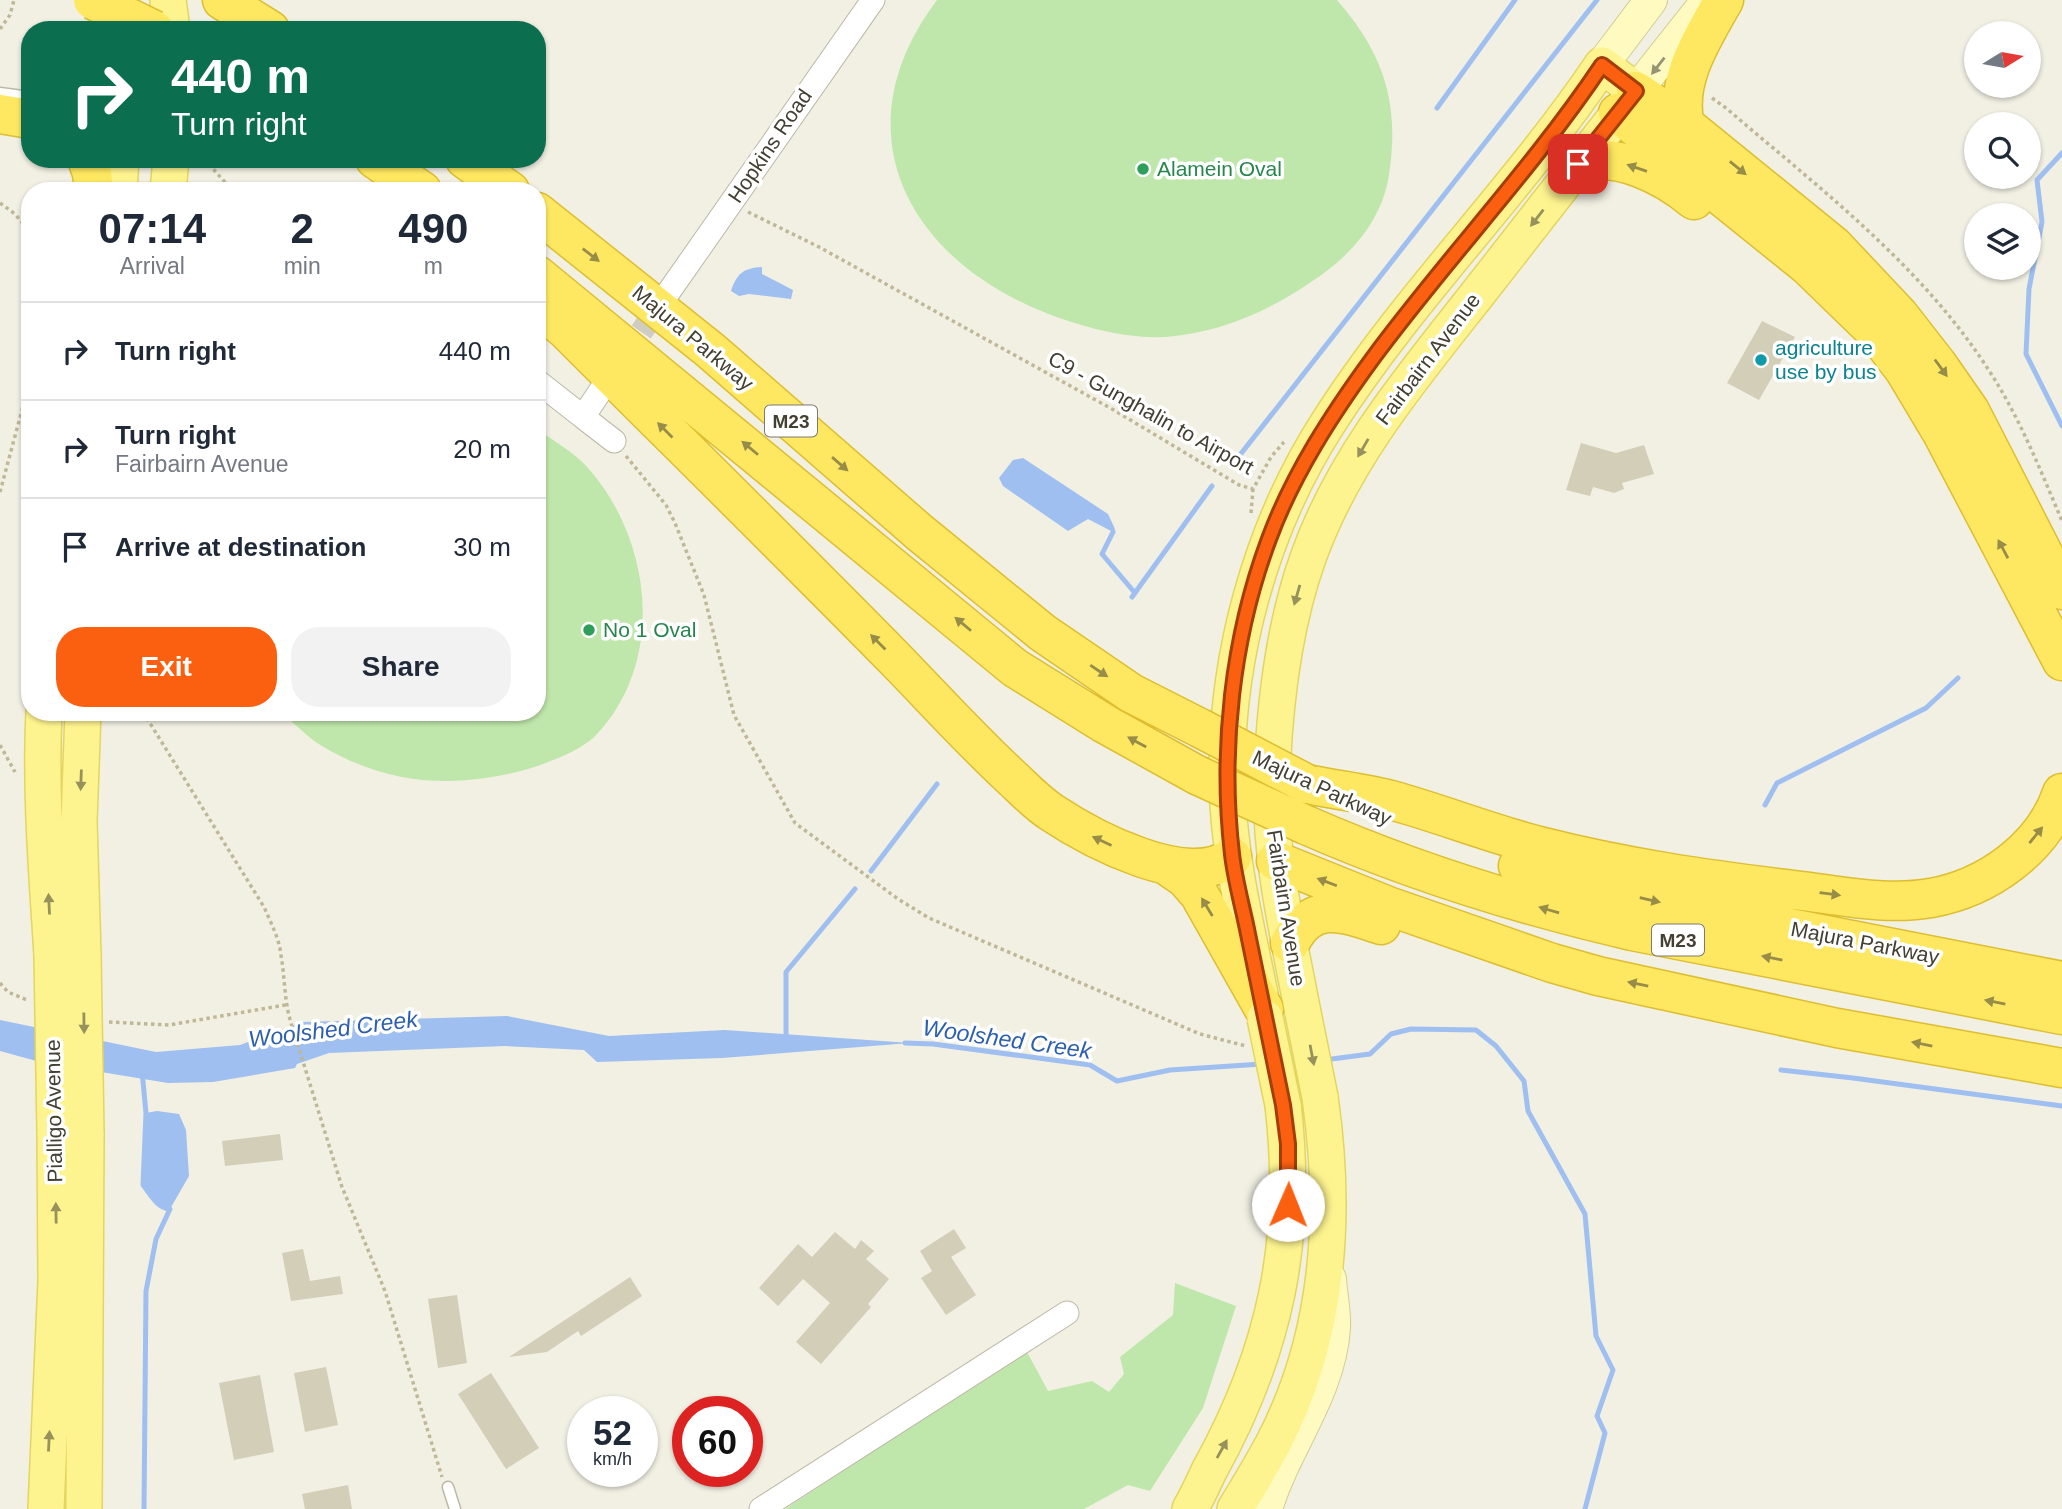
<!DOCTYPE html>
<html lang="en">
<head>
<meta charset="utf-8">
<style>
	body { margin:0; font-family:Arial,sans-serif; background:#f2f2f3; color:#1f2937; height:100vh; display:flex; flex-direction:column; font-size:26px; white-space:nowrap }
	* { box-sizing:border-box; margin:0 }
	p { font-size:23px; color:#747a83 }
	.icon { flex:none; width:38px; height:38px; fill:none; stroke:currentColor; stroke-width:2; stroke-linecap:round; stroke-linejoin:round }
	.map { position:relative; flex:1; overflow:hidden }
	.sheet { position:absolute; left:21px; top:182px; width:525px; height:539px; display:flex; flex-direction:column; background:#fff; border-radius:28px; box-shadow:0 2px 5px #0004 }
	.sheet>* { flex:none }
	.guide { position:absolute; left:21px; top:21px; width:525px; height:147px; border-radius:28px; box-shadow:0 2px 5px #0004; background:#0b6e4f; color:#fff; overflow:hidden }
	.needle { width:46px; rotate:79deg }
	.tools { position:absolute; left:1964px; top:21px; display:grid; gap:14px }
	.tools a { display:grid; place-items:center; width:77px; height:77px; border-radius:50%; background:#fff; box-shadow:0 2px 5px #0004; font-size:35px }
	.speed { position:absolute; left:567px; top:1396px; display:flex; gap:14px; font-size:35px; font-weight:700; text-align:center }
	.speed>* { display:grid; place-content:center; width:91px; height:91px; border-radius:50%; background:#fff; box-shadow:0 2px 5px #0004; line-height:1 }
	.speed small { font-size:18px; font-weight:400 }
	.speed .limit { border:10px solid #d22; background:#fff; color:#111 }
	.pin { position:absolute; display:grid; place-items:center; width:60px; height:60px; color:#fff; margin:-30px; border-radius:14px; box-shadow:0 4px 10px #0006 }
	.me { position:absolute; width:77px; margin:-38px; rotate:1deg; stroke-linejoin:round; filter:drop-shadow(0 0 5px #0008) }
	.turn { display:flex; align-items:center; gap:24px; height:147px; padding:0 35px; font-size:32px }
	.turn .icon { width:91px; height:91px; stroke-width:2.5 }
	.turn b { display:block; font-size:49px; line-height:60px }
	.eta { display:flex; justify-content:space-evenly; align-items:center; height:119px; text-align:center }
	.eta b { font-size:42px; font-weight:700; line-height:49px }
	.primary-button { display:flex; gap:14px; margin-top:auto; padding:14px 35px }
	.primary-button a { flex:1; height:80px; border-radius:28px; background:#fb6011; color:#fff; font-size:28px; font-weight:700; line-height:80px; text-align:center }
	.primary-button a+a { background:#f2f2f3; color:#1f2937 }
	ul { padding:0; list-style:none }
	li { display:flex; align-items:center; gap:21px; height:98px; padding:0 35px; border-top:2px solid #e0e1e3 }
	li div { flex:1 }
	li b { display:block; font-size:26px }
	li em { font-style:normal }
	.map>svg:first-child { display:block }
	.green { fill:#c0e7ab }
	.water { fill:#9ebff0 }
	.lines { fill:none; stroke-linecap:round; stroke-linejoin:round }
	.stream { stroke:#9ebff0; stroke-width:5 }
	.building { fill:#d3ceb8 }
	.street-tunnel { stroke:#cfcdc0; stroke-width:23; stroke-dasharray:23 11; stroke-linecap:butt }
	.lane-casing { stroke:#bdb9a6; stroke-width:13 }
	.street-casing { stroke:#bdb9a6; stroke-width:25 }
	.secondary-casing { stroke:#d2cd92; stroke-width:34 }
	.primary-casing { stroke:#e3d55f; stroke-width:38 }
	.highway-casing { stroke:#ddbe31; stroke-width:41 }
	.path { stroke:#bfb897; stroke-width:3.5; stroke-dasharray:3.5 3.5; stroke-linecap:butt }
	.lane { stroke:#fff; stroke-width:10 }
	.street { stroke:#fff; stroke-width:23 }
	.secondary { stroke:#fffbc0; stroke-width:32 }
	.primary { stroke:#fef48f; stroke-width:35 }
	.highway { stroke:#fee861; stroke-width:38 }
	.primary-bridge-casing { stroke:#e3d55f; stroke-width:38; stroke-linecap:butt }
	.highway-bridge-casing { stroke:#ddbe31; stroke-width:41; stroke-linecap:butt }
	.primary-bridge { stroke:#fef48f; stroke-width:35 }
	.highway-bridge { stroke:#fee861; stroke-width:38 }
	.oneway { fill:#989472 }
	.oneway2 { fill:#978c48 }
	.oneway3 { fill:#97915c }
	.route-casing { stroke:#a33e0b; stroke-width:18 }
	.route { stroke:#fb6011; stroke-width:12 }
	.leisure-dot { fill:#2e9e5b; stroke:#fff; stroke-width:2.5 }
	.culture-dot { fill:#0f9aa8; stroke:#fff; stroke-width:2.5 }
	.labels { text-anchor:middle; stroke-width:7; stroke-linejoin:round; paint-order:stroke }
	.shield { fill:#fff; stroke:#7b7970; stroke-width:2 }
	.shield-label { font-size:19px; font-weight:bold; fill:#434033 }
	.street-label { font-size:21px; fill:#434033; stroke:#fff }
	.leisure-label { font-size:21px; fill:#27864d; stroke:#fff; text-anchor:start }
	.culture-label { font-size:21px; fill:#0d838f; stroke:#fff; text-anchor:start }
	.water-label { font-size:23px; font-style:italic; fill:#2d5fae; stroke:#fff }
</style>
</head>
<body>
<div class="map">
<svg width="2062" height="1509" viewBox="0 0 2062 1509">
	<rect width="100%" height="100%" fill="#f2f0e3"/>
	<path class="green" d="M937,0H1337C1384,54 1400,103 1389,175C1382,221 1350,257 1311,282C1267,312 1219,333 1165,337C1126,339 1082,327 1046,313C906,258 839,130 937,0Z
		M537,429C554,441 575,453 588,468C652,540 666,660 597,734C582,751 543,765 521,771C450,789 386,784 322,746C307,737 294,723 281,712H537Z
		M1175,1283L1236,1306L1203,1408L1150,1491L1128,1485L1084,1509H785L1026,1350L1048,1391L1092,1381L1109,1392L1124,1374L1120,1357L1173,1315Z"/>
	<path class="water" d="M762,267V274L793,290L791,299L749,294L739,296L731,291C737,273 744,268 762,267Z
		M1023,458L1108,514L1115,529L1113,532L1088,519L1068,531L1003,486L999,478L1013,460Z
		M507,1016L609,1036L725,1030L910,1043L722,1058L597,1062L584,1050L505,1046L329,1053L297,1064L295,1068L213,1082L168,1083L40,1062L0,1051V1020L156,1052L240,1045L302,1022Z
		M157,1111L179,1114L186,1130L189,1176L170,1209L164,1208L143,1185L146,1113Z"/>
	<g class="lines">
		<path class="stream" d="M1437,108L1515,0
			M2062,153L2037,180L2042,222L2029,289L2026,354L2062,426
			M1236,460L1597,0
			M1113,532L1102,554L1135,593
			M1132,597L1212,486
			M1765,805L1777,783L1926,708L1958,678
			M871,871L937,784
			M786,1039V972L855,889
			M905,1043L933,1044L1090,1065L1117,1081L1170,1070L1262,1064
			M1324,1060L1370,1054L1391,1034L1411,1029L1476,1030L1496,1046L1524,1081L1528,1111L1585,1214L1596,1336L1613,1370L1597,1416L1605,1433L1585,1509
			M1781,1070L1853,1078L2062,1106
			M142,1071L146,1113L143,1185C151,1195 157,1208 170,1209L156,1239L146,1291L144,1509"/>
	</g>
	<path class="building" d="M1762,321L1795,337L1759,400L1727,383Z
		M1581,443L1616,453L1644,445L1654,474L1622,483L1624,489L1614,493L1593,487L1590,496L1566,490Z
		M280,1134L283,1160L225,1166L222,1141Z
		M954,1229L966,1248L951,1257L976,1295L946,1315L921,1278L932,1271L920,1251Z
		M835,1232L855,1249L861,1240L874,1251L866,1259L889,1279L868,1304L871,1307L821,1364L796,1342L830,1303L803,1279L778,1306L759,1288L798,1244L812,1257Z
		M303,1249L310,1281L340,1276L343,1294L291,1301L282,1253Z
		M630,1277L642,1296L581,1336L578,1331L547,1352L509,1357Z
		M457,1295L467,1363L438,1368L428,1299Z
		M326,1367L338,1425L305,1432L294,1373Z
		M491,1373L539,1448L506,1469L458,1394Z
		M260,1375L274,1452L234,1460L219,1383Z
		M348,1485L352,1509H305L302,1494Z"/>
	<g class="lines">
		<path class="street-tunnel" d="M622,360L664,299"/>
		<defs>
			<path id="lane" d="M0,93L30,97
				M448,1487L455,1509"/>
			<path id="street" d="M668,293L873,0
				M537,381L583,417L603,387
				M583,417L614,441
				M761,1509L1067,1313"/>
			<path id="secondary" d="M1602,65L1651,0
				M1636,91L1708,0
				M1266,1509C1284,1448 1330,1393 1334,1328C1335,1312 1331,1295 1330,1279"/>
			<path id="primary" d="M168,0L172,30
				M119,191L121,159
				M168,191L171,159
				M44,712C40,793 47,875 52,955
				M83,712L79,821L83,955
				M1260,994C1246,925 1229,856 1227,785C1225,659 1260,529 1328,423C1409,296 1518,190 1602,65L1636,91C1583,159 1529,228 1476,296C1412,377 1343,459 1308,558C1284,625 1275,701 1272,772C1268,853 1288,934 1303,1013
				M46,1509L56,1281L55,1133
				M84,1509L86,1134
				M1190,1509C1197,1497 1203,1484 1209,1471C1275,1352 1299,1240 1283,1105
				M1235,1509C1248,1488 1261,1466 1273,1444C1329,1337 1337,1215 1320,1097"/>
			<path id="highway" d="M222,0L270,30
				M1636,91L1685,125L1834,246L1899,315L1938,365L1970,411L2062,590
				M1618,113L1808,266L1874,330L1905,371L1942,433L2062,661
				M0,114L30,119
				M1685,125C1674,81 1703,37 1724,0
				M87,159L92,173L94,191
				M375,159L422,191
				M465,159L510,191
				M1578,164C1616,150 1665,176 1694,200
				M537,212L710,350L919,532L1043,633L1131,693L1200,728
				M537,275L1015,668L1105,724L1197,775
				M537,306L566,330C676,440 787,549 896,660C934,699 971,740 1011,777C1024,789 1036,802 1051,812C1090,838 1188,891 1232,857
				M1307,784C1335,790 1364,793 1391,800C1442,814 1491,834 1543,847C1625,868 1710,880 1794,890C1838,895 1886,906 1931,898C1987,888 2043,849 2062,793
				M1306,825C1411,871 1520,905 1632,931L2062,1015
				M1276,861L1388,906L1552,963L1598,976L1837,1028L2062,1068
				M1166,865L1185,878L1199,894L1264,1009
				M1518,866L1569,881L1652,901L2062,981
				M1290,943C1312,899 1344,913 1381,925"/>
		</defs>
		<use href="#lane" class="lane-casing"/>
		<use href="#street" class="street-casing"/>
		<use href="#secondary" class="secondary-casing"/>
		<use href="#primary" class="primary-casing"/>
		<use href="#highway" class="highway-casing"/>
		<path class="path" d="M0,29L10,15L14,0
			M1712,98L1726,108C1819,188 1920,264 1988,369C2019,416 2040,469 2062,521
			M204,159L233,191
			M0,203L15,214L30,232
			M748,212L819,247L1112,409L1239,485L1253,489L1271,457L1284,442
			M626,456L666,505L675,523L704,595L734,715L795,823L898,899L929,918L1200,1034L1246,1046
			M0,492L30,380
			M1251,513L1253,489
			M143,712L264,907C271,923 279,938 281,955C285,978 284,1000 291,1023L342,1187L385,1291L442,1477
			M0,745L15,772
			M0,983L8,992L27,1000
			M109,1022L169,1025L285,1005"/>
		<use href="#lane" class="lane"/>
		<use href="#street" class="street"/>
		<use href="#secondary" class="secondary"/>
		<use href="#primary" class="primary"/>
		<use href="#highway" class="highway"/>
		<defs>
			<path id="primary-bridge" d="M52,955L55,1133
				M83,955L86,1134
				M1303,1013L1320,1097
				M1265,1018L1283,1105"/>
			<path id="highway-bridge" d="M93,0L154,30
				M1200,728L1307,784
				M1197,775L1306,825"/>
		</defs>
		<use href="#primary-bridge" class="primary-bridge-casing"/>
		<use href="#highway-bridge" class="highway-bridge-casing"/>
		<use href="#primary-bridge" class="primary-bridge"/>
		<use href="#highway-bridge" class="highway-bridge"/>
	</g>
	<defs><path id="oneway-solid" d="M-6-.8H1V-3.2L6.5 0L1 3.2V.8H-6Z" transform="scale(1.75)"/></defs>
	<use class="oneway" href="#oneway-solid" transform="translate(1658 66) rotate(128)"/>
	<g class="oneway2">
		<use href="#oneway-solid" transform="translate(1637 168) rotate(-161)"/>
		<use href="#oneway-solid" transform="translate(1738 168) rotate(39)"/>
		<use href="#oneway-solid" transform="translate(591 255) rotate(38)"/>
		<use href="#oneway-solid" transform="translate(1941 368) rotate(54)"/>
		<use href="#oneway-solid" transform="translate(665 430) rotate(-135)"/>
		<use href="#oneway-solid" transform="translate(750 448) rotate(-140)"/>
		<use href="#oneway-solid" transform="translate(840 464) rotate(41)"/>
		<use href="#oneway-solid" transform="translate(2003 549) rotate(-118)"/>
		<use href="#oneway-solid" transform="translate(963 624) rotate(-140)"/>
		<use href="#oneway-solid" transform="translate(878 642) rotate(-135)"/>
		<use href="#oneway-solid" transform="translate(1099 671) rotate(34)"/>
		<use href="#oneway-solid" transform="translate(1137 742) rotate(-151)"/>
		<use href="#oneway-solid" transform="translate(2036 835) rotate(-51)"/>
		<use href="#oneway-solid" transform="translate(1102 841) rotate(-155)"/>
		<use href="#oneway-solid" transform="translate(1327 882) rotate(-159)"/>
		<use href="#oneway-solid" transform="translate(1830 894) rotate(7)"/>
		<use href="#oneway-solid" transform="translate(1650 900) rotate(13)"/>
		<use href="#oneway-solid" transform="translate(1207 907) rotate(-121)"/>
		<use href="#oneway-solid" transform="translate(1549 910) rotate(-164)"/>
		<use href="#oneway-solid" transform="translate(1772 958) rotate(-169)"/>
		<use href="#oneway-solid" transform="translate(1638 984) rotate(-168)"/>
		<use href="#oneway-solid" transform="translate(1995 1002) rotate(-169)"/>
		<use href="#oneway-solid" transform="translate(1922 1044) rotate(-169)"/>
	</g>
	<g class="oneway3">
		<use href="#oneway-solid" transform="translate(1537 218) rotate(128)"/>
		<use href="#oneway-solid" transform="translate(1363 448) rotate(120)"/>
		<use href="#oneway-solid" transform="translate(1297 595) rotate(106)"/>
		<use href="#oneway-solid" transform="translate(81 780) rotate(92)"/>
		<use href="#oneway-solid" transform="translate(49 904) rotate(-93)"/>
		<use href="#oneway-solid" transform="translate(84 1023) rotate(89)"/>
		<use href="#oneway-solid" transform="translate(1312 1055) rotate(79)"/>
		<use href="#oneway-solid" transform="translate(56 1213) rotate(-91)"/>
		<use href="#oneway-solid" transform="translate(49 1441) rotate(-87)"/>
		<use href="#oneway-solid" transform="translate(1222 1449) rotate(-61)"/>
	</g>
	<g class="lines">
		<defs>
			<path id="route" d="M1288,1205V1144L1283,1105C1271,1048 1260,991 1248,934C1243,908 1235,881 1232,854C1220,750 1232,638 1269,539C1293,474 1332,414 1373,358C1446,259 1533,168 1602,65L1636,91L1578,164"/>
		</defs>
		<use href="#route" class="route-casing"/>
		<use href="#route" class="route"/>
	</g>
	<g class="leisure-dot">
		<circle cx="1143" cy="169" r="7"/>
		<circle cx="589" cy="630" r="7"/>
	</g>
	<circle class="culture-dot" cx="1761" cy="360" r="7"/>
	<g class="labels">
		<g class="shield">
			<rect x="765" y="405.5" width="52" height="31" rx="5"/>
			<rect x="1652" y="924.5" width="52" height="31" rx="5"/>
		</g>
		<g class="shield-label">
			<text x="791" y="428">M23</text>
			<text x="1678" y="947">M23</text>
		</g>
		<g class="street-label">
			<text transform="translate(770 146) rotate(-56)" y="7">Hopkins Road</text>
			<text transform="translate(693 338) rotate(40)" y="7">Majura Parkway</text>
			<text transform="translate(1428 359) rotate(-53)" y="7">Fairbairn Avenue</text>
			<text transform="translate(1151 413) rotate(29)" y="7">C9 - Gunghalin to Airport</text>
			<text transform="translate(1322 788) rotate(25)" y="7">Majura Parkway</text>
			<text transform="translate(1286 908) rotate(81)" y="7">Fairbairn Avenue</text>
			<text transform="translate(1865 943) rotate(11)" y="7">Majura Parkway</text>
			<text transform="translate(54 1111) rotate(-91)" y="7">Pialligo Avenue</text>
		</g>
		<g class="leisure-label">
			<text x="1157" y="176">Alamein Oval</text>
			<text x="603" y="637">No 1 Oval</text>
		</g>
		<g class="culture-label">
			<text x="1775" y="355">agriculture<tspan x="1775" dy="24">use by bus</tspan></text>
		</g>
		<g class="water-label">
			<text transform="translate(333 1029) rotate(-7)" y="8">Woolshed Creek</text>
			<text transform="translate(1007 1039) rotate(8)" y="8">Woolshed Creek</text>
		</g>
	</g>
</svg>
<div class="tools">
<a><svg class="needle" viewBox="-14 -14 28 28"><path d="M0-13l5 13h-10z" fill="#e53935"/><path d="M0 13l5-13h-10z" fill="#747a83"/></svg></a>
<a><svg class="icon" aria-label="search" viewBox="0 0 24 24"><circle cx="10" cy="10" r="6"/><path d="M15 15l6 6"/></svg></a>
<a><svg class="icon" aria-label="layers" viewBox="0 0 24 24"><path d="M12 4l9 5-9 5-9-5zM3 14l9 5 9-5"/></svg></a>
</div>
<div class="speed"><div>52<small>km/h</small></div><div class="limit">60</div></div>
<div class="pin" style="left:1578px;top:164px;background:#d93025"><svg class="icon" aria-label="arrive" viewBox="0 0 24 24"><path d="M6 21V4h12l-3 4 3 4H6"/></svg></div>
<svg class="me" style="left:1288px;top:1205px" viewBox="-20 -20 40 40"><circle r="19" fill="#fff"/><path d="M0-13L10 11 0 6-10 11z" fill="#fb6011"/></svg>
<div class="guide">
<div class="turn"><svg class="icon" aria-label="right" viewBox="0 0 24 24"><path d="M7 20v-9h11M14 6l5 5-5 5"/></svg><div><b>440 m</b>Turn right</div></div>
</div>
<section class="sheet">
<div class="eta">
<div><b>07:14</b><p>Arrival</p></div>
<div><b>2</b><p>min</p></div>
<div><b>490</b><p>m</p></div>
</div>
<ul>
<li><svg class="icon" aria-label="right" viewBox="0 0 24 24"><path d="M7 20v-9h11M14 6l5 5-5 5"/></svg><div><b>Turn right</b></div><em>440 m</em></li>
<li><svg class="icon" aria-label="right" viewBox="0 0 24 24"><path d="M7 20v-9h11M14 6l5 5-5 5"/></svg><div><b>Turn right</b><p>Fairbairn Avenue</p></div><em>20 m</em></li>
<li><svg class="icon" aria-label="arrive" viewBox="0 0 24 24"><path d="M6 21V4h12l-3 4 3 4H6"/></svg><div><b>Arrive at destination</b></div><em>30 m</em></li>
</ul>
<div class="primary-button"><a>Exit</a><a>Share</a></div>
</section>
</div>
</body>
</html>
